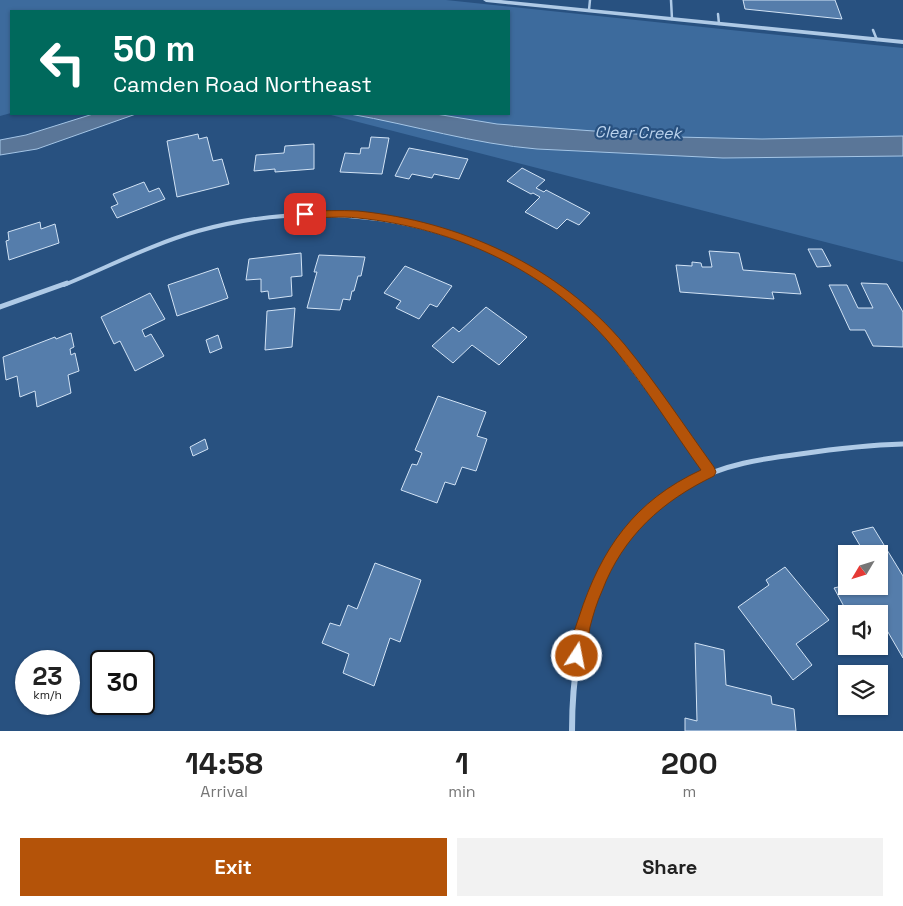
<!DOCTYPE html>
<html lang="en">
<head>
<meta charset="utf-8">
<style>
	body { margin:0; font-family:"Space Grotesk",sans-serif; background:#f2f2f2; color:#222; height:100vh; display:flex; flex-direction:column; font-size:19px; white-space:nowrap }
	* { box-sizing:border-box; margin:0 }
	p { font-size:16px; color:#767676 }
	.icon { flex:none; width:28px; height:28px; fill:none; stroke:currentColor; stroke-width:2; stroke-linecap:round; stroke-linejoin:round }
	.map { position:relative; height:731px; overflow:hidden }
	.panel { display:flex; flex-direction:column; background:#fff; flex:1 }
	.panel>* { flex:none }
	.guide { position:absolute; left:10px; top:10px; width:500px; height:105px; border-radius:0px; box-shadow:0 1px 4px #0004; background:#00695c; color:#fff; overflow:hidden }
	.needle { width:32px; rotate:232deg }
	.tools { position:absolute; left:838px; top:545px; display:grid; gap:10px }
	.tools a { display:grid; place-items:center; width:50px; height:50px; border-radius:0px; background:#fff; box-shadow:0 1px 4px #0004; font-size:25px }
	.speed { position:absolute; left:15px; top:650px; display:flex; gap:10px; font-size:25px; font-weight:700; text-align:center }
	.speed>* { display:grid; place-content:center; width:65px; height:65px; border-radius:50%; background:#fff; box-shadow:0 1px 4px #0004; line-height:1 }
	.speed small { font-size:12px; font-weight:400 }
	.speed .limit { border:2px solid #111; border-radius:8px; background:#fff; color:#111 }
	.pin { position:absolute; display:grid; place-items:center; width:42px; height:42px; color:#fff; margin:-21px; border-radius:10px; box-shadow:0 2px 8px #0006 }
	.me { position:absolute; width:55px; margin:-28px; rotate:11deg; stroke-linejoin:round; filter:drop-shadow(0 0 4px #0008) }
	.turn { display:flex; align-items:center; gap:18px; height:105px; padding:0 20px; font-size:22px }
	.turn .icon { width:65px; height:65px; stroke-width:2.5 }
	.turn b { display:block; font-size:35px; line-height:42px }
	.eta { display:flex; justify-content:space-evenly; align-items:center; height:85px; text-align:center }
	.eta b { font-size:30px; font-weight:800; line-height:35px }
	.primary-button { display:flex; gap:10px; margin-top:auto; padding:10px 20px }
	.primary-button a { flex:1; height:58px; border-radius:0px; background:#b45309; color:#fff; font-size:20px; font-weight:800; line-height:58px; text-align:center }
	.primary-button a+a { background:#f2f2f2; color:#222 }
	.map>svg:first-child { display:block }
	.green { fill:#3d6b9d }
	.water { fill:#5a7698; stroke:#a4c5e6 }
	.building { fill:#557dab; stroke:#d2e3f5 }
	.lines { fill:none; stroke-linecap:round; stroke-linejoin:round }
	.service { stroke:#afcae6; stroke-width:2.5 }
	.minor-far2 { stroke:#afcae6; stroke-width:4 }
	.minor-far1 { stroke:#afcae6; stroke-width:5 }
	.minor { stroke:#afcae6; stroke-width:6 }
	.tertiary { fill:#afcae6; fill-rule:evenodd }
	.route { fill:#b45309; stroke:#753606 }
	.labels { text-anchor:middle; stroke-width:4.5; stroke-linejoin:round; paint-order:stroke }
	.far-water-label { font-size:16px; font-style:italic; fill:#bbd3ed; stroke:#285180 }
</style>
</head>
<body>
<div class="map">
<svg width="903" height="731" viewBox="0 0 903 731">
	<rect width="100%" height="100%" fill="#285180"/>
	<path class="green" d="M0,0H446L903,48V262L327,114H509V11H11V113L0,116Z"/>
	<path class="water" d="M93,114H136L37,149L0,155V140L26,135Z
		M350,114H436L497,124L677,137L762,139L903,136V156L723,158L537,149C474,144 413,125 350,114Z"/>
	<path class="building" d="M743,0H835L842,19L745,9Z
		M198,134L199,139L207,137L213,161L222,159L229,184L177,197L167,141Z
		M371,137L389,138L382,174L340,172L345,153L360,154L361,148H369Z
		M314,144V169L275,172V169L254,171L256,155L284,153L285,146Z
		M409,148L468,159L459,179L434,174L432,178L412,174L409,179L395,176Z
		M522,168L545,180L536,188L544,192L546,190L590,213L579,225L567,219L557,229L525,212L540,197L533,193L531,194L507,181Z
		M144,182L149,192L159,188L165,199L117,218L111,207L118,204L113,194Z
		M40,222L41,229L55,224L59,243L9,260L6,241L9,240L8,232Z
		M808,249H822L831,266L817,267Z
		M709,251L739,253L743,270L795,274L801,294L772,292L774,299L680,292L676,265L692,266V262L701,263L702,267H712Z
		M301,253L302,276L291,277L292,296L269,299L268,291L261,292V279L246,280L249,259Z
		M319,255L365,257L361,276H358L354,291H352L350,300L343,299L340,310L307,308L317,272H314Z
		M405,266L452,286L437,307L430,304L419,319L396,308L401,301L384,293Z
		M218,268L228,298L177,316L168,285Z
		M861,283L887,284L903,312V347L873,346L865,330H850L829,285H847L858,308H873Z
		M150,293L165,319L142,330L145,337L151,334L164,356L135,371L120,341L114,344L101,317Z
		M486,307L527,337L499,365L472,345L453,363L432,346L453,327L459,332Z
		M295,308L292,347L265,350L267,311Z
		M71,333L74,347L70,349L71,355L75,353L79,371L68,375L71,393L37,407L35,391L20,397L17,376L6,380L3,357L55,337L56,339Z
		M218,335L222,348L210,353L206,340Z
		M438,396L486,412L477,436L487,439L476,471L462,467L455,485L445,482L437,503L401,490L412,464L417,465L422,453L415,450Z
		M205,439L208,449L193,456L190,447Z
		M873,527L903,576V658L885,627L879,629V614H848L834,588L846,585L879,586V554H865L852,532Z
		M375,563L421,580L400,642L390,638L374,686L343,673L349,654L322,643L330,623L340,626L348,605L357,609Z
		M785,567L829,620L796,644L812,665L793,680L738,607L769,585L766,580Z
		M695,643L724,650L726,685L771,696L772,704L794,709L796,731H685V718L697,721Z"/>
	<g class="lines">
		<path class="service" d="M671,0L672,19
			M589,10L590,0
			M718,14L719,24
			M873,30L877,40"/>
		<path class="minor-far2" d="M64,285C108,267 152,244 198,231C317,198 447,215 551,285"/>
		<path class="minor-far1" d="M549,283L591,317L607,334L710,472
			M0,307L67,283
			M690,483C725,464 761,459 800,454C834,449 868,445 903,444"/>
		<path class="minor" d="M572,731C572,632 599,532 692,482"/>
		<path class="tertiary" d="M483,0H501L903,40V44L486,2Z"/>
	</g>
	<path class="route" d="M305,211C322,211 340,210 358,211C459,221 559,266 625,345C657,384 685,427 714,467L716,472L714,476C662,501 623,536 602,591C597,602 593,615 590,627C588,639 587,650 583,661L577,663L572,661C567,649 575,629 579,617C601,549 634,501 701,470C673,431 647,389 617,352C554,273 457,228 358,218C341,216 322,218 305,218L300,214Z"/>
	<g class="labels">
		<g class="far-water-label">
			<text transform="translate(638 132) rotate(1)" y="6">Clear Creek</text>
		</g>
	</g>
</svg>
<div class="tools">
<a><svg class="needle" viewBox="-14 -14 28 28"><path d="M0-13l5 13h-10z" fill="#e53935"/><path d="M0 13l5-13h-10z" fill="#767676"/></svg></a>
<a><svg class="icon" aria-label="sound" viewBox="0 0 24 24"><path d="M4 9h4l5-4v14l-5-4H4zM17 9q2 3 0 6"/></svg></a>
<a><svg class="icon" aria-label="layers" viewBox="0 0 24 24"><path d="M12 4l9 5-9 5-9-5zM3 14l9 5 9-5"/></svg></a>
</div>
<div class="speed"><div>23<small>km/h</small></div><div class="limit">30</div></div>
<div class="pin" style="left:305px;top:214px;background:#d93025"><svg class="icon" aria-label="arrive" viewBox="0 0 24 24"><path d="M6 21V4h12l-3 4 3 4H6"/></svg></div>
<svg class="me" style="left:577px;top:656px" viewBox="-20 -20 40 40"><circle r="17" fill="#b45309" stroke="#fff" stroke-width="3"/><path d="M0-11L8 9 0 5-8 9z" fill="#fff"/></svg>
<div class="guide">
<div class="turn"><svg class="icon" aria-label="left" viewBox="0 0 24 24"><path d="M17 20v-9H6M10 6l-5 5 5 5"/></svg><div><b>50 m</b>Camden Road Northeast</div></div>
</div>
</div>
<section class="panel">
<div class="eta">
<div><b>14:58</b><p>Arrival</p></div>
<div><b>1</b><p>min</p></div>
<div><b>200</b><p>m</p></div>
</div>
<div class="primary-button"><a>Exit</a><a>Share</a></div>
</section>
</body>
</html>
